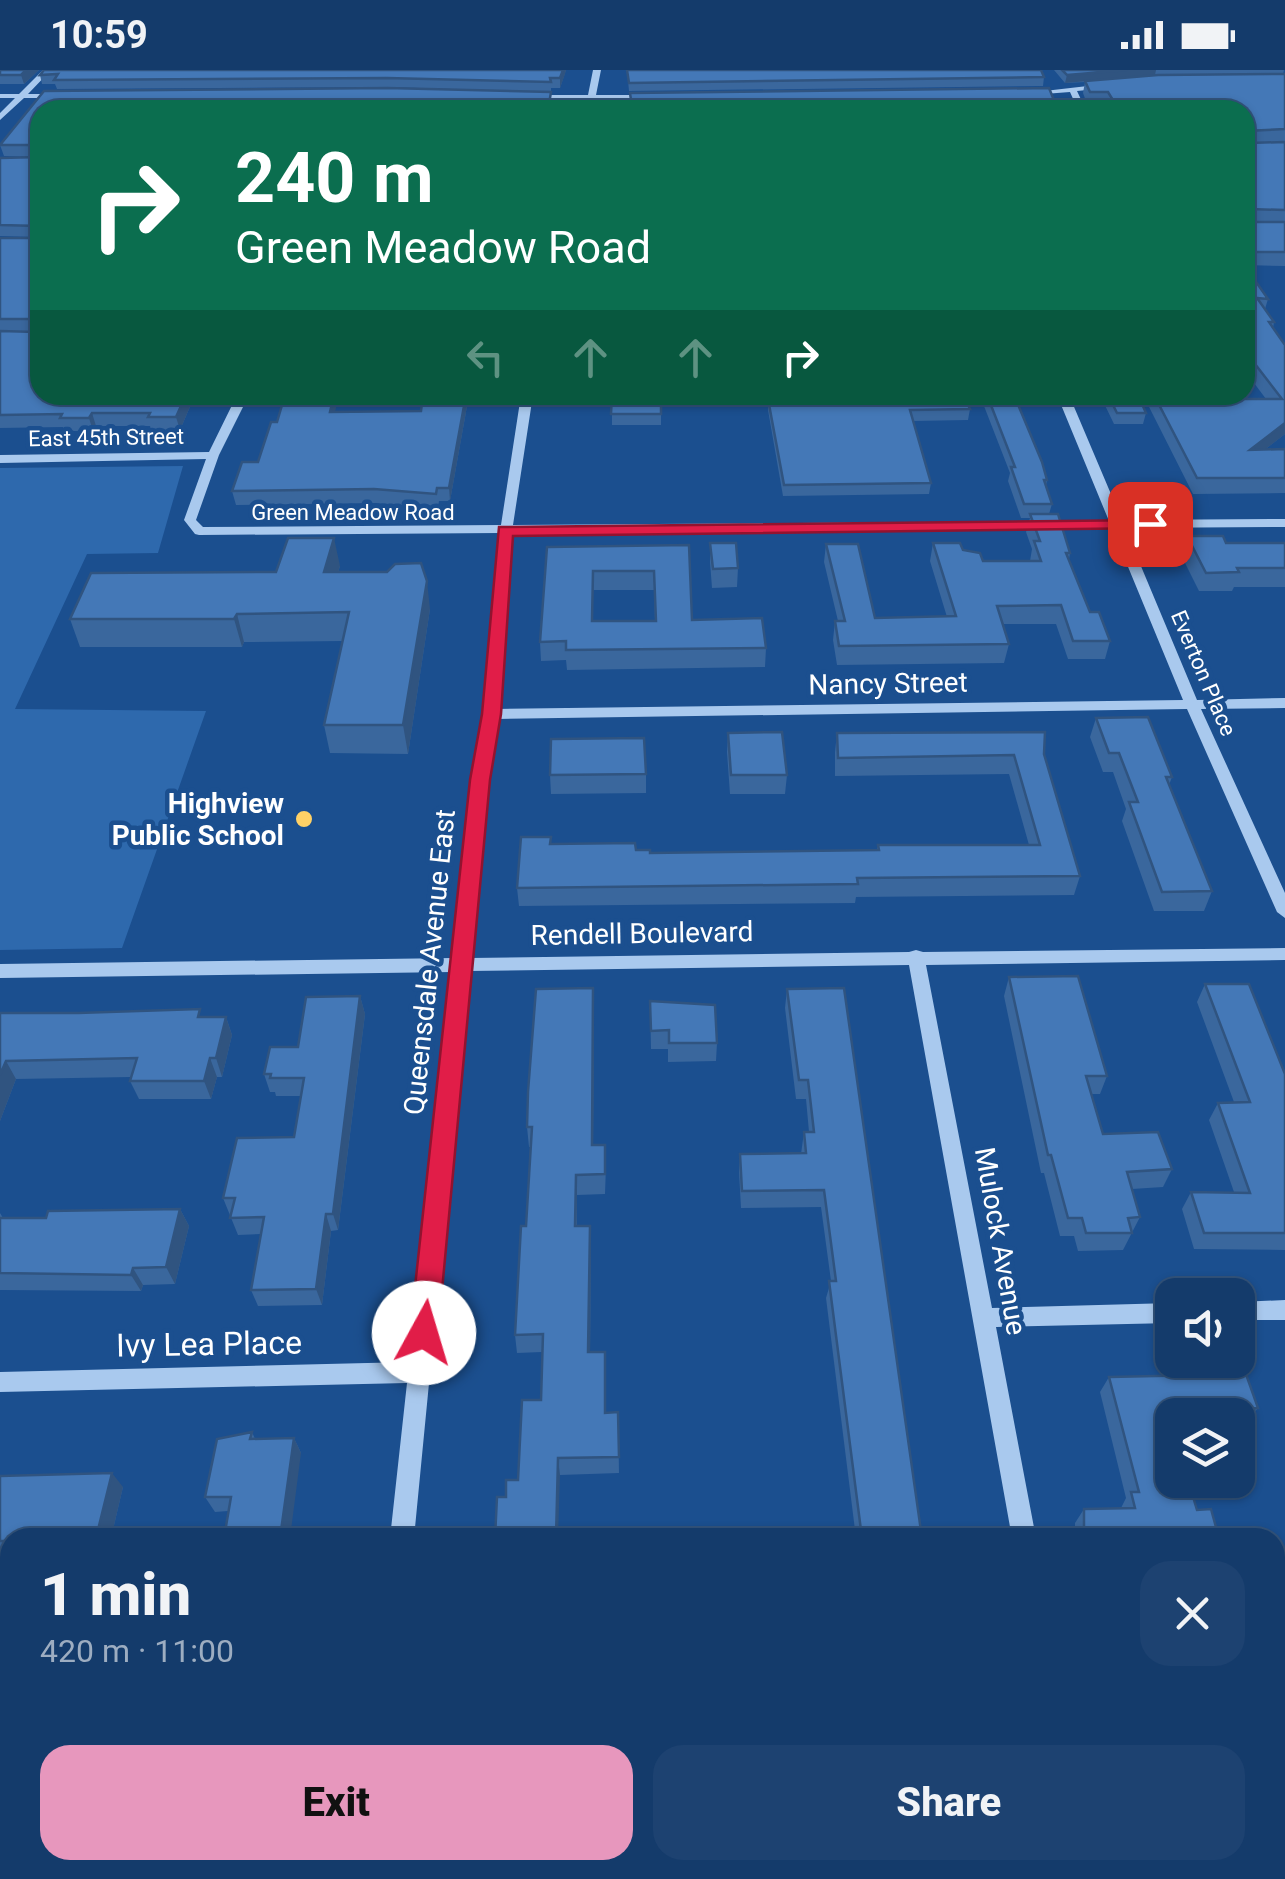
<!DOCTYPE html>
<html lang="en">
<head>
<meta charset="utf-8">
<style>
	body { margin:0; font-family:Roboto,sans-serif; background:#1d4271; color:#f1f3f6; height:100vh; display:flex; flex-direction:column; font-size:38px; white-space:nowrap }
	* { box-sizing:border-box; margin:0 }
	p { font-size:32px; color:#9dadc1 }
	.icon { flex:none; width:55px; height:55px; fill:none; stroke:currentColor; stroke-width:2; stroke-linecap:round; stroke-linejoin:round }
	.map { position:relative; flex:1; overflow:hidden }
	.drawer { position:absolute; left:0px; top:1458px; width:1285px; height:352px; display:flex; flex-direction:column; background:#143b6b; border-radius:30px 30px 0 0; box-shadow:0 2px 8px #0004,0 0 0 2px #33557e }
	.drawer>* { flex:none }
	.top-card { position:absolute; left:30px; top:30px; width:1225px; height:305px; border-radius:30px; box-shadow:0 2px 8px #0004,0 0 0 2px #33557e; background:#0b6e4f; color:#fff; overflow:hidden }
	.tools { position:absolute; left:1155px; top:1208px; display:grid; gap:20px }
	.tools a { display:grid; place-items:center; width:100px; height:100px; border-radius:20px; background:#143b6b; box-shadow:0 2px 8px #0004,0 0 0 2px #33557e; font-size:50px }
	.pin { position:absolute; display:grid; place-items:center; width:85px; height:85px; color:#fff; margin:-42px; border-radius:20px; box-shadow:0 5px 15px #0006 }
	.me { position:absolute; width:110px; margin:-55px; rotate:6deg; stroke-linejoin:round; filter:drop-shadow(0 0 8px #0008) }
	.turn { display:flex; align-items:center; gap:35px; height:210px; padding:0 40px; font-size:45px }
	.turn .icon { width:130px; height:130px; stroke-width:2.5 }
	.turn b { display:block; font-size:70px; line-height:85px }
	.lanes { display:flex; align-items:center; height:95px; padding:0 40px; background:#0003; justify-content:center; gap:50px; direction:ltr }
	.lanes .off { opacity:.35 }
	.round { display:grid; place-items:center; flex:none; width:105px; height:105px; border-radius:30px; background:#1d4271 }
	.head { display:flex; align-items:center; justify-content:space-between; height:170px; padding:0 40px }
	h1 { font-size:60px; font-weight:800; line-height:75px }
	.primary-button { display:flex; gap:20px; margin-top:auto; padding:20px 40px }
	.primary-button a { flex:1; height:115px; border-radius:30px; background:#e797bd; color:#111; font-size:40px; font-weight:800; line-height:115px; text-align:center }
	.primary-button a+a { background:#1d4271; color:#f1f3f6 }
	.status { display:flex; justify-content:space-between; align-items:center; height:70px; padding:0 50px; background:#143b6b; direction:ltr }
	.status svg { height:28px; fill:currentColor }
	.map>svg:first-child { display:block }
	.green { fill:#2e69ad }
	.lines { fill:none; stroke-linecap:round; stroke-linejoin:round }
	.minor { fill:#a9c9ee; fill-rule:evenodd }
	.wall { fill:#3a679d; fill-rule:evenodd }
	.shaded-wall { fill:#305480 }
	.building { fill:#4478b7; stroke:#305480; stroke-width:2.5; fill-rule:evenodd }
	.route { fill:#e11d48; stroke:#92132f; stroke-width:2.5 }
	.poi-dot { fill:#ffd166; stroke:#1b4f8f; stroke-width:4 }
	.labels { text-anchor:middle; stroke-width:9; stroke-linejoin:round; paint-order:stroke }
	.far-street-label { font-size:22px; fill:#fff; stroke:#1b4f8f }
	.street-label { font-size:28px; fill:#fff; stroke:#1b4f8f }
	.poi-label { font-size:28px; font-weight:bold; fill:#fff; stroke:#1b4f8f; text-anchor:end }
	.near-street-label { font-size:32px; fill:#fff; stroke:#1b4f8f }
</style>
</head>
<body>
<div class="status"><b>10:59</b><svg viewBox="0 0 49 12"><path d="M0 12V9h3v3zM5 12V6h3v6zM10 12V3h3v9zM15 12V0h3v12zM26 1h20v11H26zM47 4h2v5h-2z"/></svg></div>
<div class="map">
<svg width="1285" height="1809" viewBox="0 0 1285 1809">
	<rect width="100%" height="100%" fill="#1b4f8f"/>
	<path class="green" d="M183,396L158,483L87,484L15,639L206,641L122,878L0,880V398Z"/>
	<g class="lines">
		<path class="minor" d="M43,0H51L28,24H60L63,28H24L0,50V43L15,28H0V24H19Z
			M593,0H601L596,25H650L654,27L650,29H595L593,40H585L587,29H531L527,27L531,25H588Z
			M1105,14L1108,18L1077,21L1086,40H1078L1070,22L1031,25L1027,23Z
			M237,325H249L219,385L196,450L203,457L501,455L521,325H533L513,455L1109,451L1057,325H1069L1122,450L1285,449V457L1125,458L1197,630L1285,628V638L1201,639L1285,823V848L1277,842L1187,639L496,649L470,888L909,882L916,880L923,882L1285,878V890L926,895L992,1238L1172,1233V1253L996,1257L1036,1468H1012L909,895L469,901L414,1468H390L407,1313L0,1322V1302L409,1292L452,902L0,908V894L453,888L486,614L500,463L199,465L195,464L184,450L206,389L0,393V385L209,382ZM1112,458L1183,630L497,639L512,462Z
			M1285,1230V1250H1238V1232Z
			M352,1800H380L379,1809H351Z
			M1072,1800H1100L1101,1809H1073Z"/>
	</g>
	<path class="wall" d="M0,0H39L24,14H0Z
		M44,0H566L560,18H551V22L388,17L57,19L55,14H42L40,5Z
		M627,0L1044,7L1043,16L629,21Z
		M1054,0H1284L1283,4H1285V72L1249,73L1285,72V196L1245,195V40H1109L1105,34H1087L1083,23L1085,12L1065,13Z
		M387,18L551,22V33L550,40H40V325H195L180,360H151L150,356H96L93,361H64L63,357L0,358V261H36H0V168L36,167L0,166V88L39,87L4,86L0,75L44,21Z
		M1245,196L1268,229L1265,239L1274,252L1273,258L1285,275V364L1264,380L1285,379V423L1193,424L1143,325H1182L1184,329H1266L1245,301Z
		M469,325L450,431H439L438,438L376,433L236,435L232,421L258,392L277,352L335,342L421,341Z
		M612,325H661V355H612Z
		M811,325H963L970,339L968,350L913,351L931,413L929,424L783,426L768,340V329H812Z
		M986,325H1014L1047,410L1046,416L1052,434L1049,444L1070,483L1069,489L1090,542L1110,571L1105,589H1068L1056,554H1003L1009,574L1004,593L837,595L833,570L835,551H838L824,492L826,474L875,548L947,547L930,491L933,473L963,480L983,491H1030L1032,479L1026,462L1030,448H1021L1008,411L1010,403L984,336Z
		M1100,325H1138L1146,343L1143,354H1114Z
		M1187,466L1226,473H1285V517H1234L1232,521H1199L1181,485Z
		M710,473L738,498L737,517L712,518L710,492Z
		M689,475L692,550L766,578L765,597L567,600L566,590L541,591L540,572L547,477ZM593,520H654L655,551H593Z
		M340,496L338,502L430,539L408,684L330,683L324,655L343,571L244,572L242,577H80L70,549L276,502Z
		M1096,648L1172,707L1169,715L1212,821L1204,841H1154L1122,751L1126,739L1113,702H1103L1090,667Z
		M728,663L787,705L785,724H730L727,682Z
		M837,663L1044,684L1080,806L1074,825L856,827L855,833L519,836L517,818L551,767V774L636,780L650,783L877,780L878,775H1029L1009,704L835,706V682Z
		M646,704V723L551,724L550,705Z
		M1009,907L1107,1006L1100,1024H1091L1103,1064L1172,1099L1163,1117L1132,1119L1140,1147L1123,1180L1078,1181L1074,1166H1060L1044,1103H1041L1004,926Z
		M1205,914L1285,1004V1180L1194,1179L1182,1139L1191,1122H1234L1209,1050L1218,1033L1234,1032L1197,932Z
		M787,919L922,1468H856L826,1228L831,1211L821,1137L741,1138L739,1102L740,1084H801L804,1062H809L806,1029H796L785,938Z
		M360,926L365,944L338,1160L331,1161L322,1235L258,1236L251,1220L261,1164L238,1165L223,1128L294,1067L301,1026H276L275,1022H270L264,1004Z
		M650,931L717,973L716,991L668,992V979H651Z
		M594,940L593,1075L606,1095L605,1124L577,1125V1156L591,1175L590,1282L606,1300V1343L618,1342L619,1403L560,1405L506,1427L518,1410L541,1330L542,1282L517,1283L515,1265L526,1156L530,1077H529L527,1057Z
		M0,943L226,947L232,965L222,1007H217L211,1029H139L130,1011L131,1007L16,1009L0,1051Z
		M180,1139L189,1156L175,1214L143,1215L141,1221L0,1220V1143L3,1148H46Z
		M1198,1293L1258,1338L1246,1353H1238V1345H1172V1410L1219,1468H1075V1453L1084,1439L1121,1438L1126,1428L1100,1322L1109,1307L1190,1305Z
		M252,1362L255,1369L294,1368L301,1383L228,1441L215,1442L205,1427Z
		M0,1406L123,1417L111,1468H10V1484H2L0,1490Z
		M1275,1681H1285V1717H1275Z"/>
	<path class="shaded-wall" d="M26,0H39L24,14L21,5Z
		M563,0H566L565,4L560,18V8Z
		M1127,0H1156L1155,5L1065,13L1067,5Z
		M186,325H195L180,360L176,347Z
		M334,325H339L332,355L330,342Z
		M466,325H469L450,431L449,418Z
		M92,343L96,356L93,361L89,348Z
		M1285,353V364L1245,395L1250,380Z
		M334,468L340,496L329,530L324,502Z
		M427,511L430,539L408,684L403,655Z
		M237,544L244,572L242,577L234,549Z
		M593,918L594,940L593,1095L592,1075Z
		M360,926L365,944L338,1160L333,1144Z
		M226,947L232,965L222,1007L216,988Z
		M210,988L217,1007L211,1029L204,1011Z
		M6,991L16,1009L0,1051V1005Z
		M576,1105L577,1125L576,1175L575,1156Z
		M180,1139L189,1156L175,1214L166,1197Z
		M326,1144L331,1161L322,1235L316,1219Z
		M590,1156L591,1175L590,1300L588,1282Z
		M133,1198L143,1215L141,1221L131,1205Z
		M294,1368L301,1383L290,1468H280Z
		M558,1388L560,1405L558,1468H556Z
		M112,1403L123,1417L111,1468H96Z
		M192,1800H204L203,1809H190Z"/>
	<path class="building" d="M0,0H26L21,5H0Z
		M44,0H563L560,8H550L551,12L387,8L54,10L58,4L40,5Z
		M627,0H1041L1044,7L629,13Z
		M1062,0H1127L1067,5Z
		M1285,4V59L1246,61L1249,73L1285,72V140L1249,139L1245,149L1249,152H1285V182H1245V40H1119L1108,22H1090L1085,11L1158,5Z
		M387,18L551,22L548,40H40V325H186L176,347H148L150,343H92L89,348H60L62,344L0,345V261L36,262L40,252L36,249H0V168H36L39,156L0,155V88L39,87L37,75H0L44,21Z
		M1049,18L1058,40H613L614,30H631L630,23Z
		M1245,196L1268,229L1257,228L1274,252H1269L1285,275V353L1250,380L1285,379V408H1197L1154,325H1182L1184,329H1282L1245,281H1249L1245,274Z
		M285,325H334L330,342L421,341L423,325H466L449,418H437L436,424L374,419L232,421L242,392H258L271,352H277Z
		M612,325H661V344H611Z
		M814,325H963L970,339L910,340L931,413L784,415L768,329H814Z
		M987,325H1014L1042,392L1047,410H1044L1052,434H1024L1011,397H1015Z
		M1108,325H1138L1146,343H1117Z
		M1030,444H1058L1070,483H1066L1090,542H1099L1110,571H1073L1061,535L997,536L1009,574L839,576L835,551H845L826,474H858L875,548L956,546L933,473H960L963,480L980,483L983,491H1041L1034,471H1040Z
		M1187,466H1223L1226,473H1285V498H1237L1239,502L1206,503Z
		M288,468H334L324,502H387L395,494L421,493L427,511L403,655H324L349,542L237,544L234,549H70L91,503L276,502Z
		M710,473H736L738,498L713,499Z
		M689,475L692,550L762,548L766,578L566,580V571L540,572L547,477ZM593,501H654L656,551H592Z
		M1148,647L1172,707H1166L1212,821L1162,822L1129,732H1138L1119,683H1109L1096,648Z
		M782,662L787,705H731L728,663Z
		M1045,662L1044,684L1080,806L857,808L858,814L517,818L521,767H551L550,774L635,773L636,780H650V783L879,780L878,775H1040L1014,685L838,688L837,663Z
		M644,668L646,704L550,705L551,669Z
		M1078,906L1107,1006H1086L1103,1064L1158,1062L1172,1099L1127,1102L1140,1147L1128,1148L1132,1163H1086L1082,1148H1068L1051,1085H1048L1009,907Z
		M1205,914H1249L1285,1004V1163H1204L1191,1122L1250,1123L1218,1033L1250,1032Z
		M593,918L592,1075H605V1104L576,1105L575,1156H590L588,1282H605V1343L618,1342L619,1387L558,1388L556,1468H495L497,1427H506V1410H518L522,1330H541L543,1264L515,1265L521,1156H526L532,1057H527L528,1022L536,919Z
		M844,918L922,1468H862L829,1211H836L824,1120L742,1121L740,1084L806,1083L804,1062H814L808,1010H799L787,919Z
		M360,926L333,1144H326L316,1219L251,1220L264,1147L230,1148L235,1128H223L237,1068L294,1067L304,1008H270L271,1004H264L270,977H298L306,927Z
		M650,931L715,935L717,973H669V960L651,961Z
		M200,939L198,947H226L216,988H210L204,1011H130L137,988L6,991L0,1005V943H78Z
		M180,1139L166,1197L133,1198L131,1205L0,1203V1148H46L48,1141Z
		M1241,1290L1258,1338L1194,1341L1195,1345H1172V1410H1188L1197,1440L1211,1439L1219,1468H1142L1141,1462L1084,1463V1439L1135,1438L1131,1422H1139L1109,1307L1203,1305L1198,1293Z
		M252,1362L250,1369L294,1368L280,1468H224L231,1427H205L217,1369Z
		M112,1403L96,1468H10V1471H0V1406Z
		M1275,1681H1285V1708H1275Z
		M1275,1739L1285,1774V1782H1275Z
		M127,1800H192L190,1809H125Z"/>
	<path class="route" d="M1150,450L1156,451V458L513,466L501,644L490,710L438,1263L434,1272L424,1276L414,1272L410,1263L470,710L482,644L499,457Z"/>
	<circle class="poi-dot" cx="304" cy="749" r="10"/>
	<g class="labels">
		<g class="far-street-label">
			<text transform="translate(106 367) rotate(-1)" y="8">East 45th Street</text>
			<text x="353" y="450">Green Meadow Road</text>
			<text transform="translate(1204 603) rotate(67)" y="8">Everton Place</text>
		</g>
		<g class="street-label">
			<text transform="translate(888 613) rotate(-1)" y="10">Nancy Street</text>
			<text transform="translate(642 863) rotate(-1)" y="10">Rendell Boulevard</text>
			<text transform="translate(429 892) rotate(-84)" y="10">Queensdale Avenue East</text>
			<text transform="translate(1001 1171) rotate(80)" y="10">Mulock Avenue</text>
		</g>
		<g class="poi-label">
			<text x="284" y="743">Highview<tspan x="284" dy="32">Public School</tspan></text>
		</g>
		<g class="near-street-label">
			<text transform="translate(209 1274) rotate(-1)" y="11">Ivy Lea Place</text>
		</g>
	</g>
</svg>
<div class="tools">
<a><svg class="icon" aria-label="sound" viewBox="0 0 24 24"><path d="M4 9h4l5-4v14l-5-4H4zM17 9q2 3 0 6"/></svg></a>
<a><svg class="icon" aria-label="layers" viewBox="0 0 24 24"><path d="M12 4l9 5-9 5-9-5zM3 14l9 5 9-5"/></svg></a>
</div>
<div class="pin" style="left:1150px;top:454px;background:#d93025"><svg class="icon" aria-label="arrive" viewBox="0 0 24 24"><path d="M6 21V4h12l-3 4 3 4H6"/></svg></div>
<svg class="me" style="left:424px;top:1263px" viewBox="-20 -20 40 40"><circle r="19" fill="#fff"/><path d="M0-13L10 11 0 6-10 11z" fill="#e11d48"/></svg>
<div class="top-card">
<div class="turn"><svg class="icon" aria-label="right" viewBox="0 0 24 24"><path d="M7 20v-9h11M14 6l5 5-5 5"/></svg><div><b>240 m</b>Green Meadow Road</div></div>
<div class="lanes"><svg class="icon off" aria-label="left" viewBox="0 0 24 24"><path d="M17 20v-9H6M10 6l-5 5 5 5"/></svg><svg class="icon off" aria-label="ahead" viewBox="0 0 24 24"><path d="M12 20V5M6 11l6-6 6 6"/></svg><svg class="icon off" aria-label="ahead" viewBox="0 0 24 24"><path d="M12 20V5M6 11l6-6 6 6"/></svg><svg class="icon" aria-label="right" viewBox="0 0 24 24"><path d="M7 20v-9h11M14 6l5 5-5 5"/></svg></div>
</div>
<section class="drawer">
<div class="head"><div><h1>1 min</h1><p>420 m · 11:00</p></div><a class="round"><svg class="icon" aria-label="close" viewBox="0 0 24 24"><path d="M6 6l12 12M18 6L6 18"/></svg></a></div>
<div class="primary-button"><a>Exit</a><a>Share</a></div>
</section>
</div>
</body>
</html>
